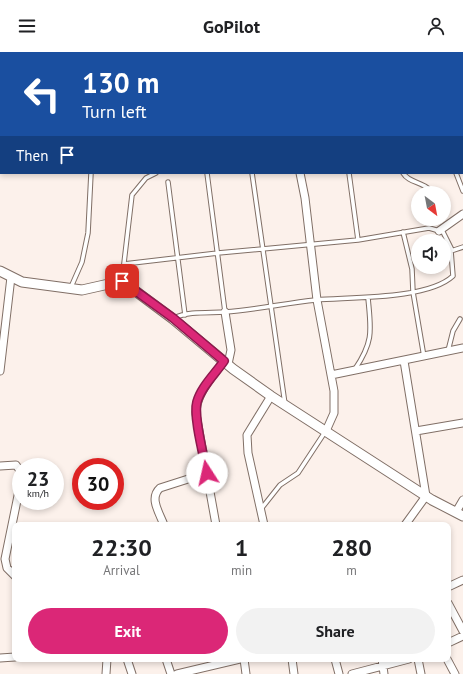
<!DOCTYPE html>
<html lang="en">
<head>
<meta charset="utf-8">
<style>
	body { margin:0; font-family:"PT Sans",sans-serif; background:#f2f2f2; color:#202124; height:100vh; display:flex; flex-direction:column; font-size:15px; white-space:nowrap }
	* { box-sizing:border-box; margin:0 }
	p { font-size:13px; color:#757577 }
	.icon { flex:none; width:22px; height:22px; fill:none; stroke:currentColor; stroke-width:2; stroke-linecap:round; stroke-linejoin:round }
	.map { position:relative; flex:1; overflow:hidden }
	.side { position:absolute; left:12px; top:470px; width:439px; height:140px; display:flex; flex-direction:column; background:#fff; border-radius:8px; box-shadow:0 2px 6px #0003 }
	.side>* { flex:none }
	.hud { position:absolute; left:0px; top:0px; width:463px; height:122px; box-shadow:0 2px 6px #0003; background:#1a4fa0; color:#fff; overflow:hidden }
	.needle { width:26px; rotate:148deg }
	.controls { position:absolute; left:411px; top:134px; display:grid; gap:8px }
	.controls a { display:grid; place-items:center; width:40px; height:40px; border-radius:50%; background:#fff; box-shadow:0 2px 6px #0003; font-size:20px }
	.speed { position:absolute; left:12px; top:406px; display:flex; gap:8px; font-size:20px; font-weight:700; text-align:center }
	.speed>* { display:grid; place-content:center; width:52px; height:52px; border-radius:50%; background:#fff; box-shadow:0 2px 6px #0003; line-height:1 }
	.speed small { font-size:10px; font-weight:400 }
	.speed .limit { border:6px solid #d22; background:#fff; color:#111 }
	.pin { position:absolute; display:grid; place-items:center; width:34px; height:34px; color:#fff; margin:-17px; border-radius:8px; box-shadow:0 2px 6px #0006 }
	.me { position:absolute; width:44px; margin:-22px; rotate:350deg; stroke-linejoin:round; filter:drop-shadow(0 0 3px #0008) }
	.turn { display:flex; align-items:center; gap:14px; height:84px; padding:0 16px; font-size:18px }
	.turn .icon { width:52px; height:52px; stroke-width:2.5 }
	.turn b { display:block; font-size:28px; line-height:34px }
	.then { display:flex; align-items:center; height:38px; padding:0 16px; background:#0003; gap:8px; font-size:15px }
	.eta { display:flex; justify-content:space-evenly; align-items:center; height:68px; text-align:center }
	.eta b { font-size:24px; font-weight:700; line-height:28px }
	.button { display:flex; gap:8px; margin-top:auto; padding:8px 16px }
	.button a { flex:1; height:46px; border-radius:24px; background:#db2777; color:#fff; font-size:16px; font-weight:700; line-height:46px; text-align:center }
	.button a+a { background:#f2f2f2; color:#202124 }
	header { display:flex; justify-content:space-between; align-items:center; height:52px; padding:0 16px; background:#fff; font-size:18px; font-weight:700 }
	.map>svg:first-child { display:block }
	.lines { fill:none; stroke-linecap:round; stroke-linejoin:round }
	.service-casing { stroke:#806f66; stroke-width:5.5 }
	.minor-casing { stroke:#806f66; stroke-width:9 }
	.tertiary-casing { stroke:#806f66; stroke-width:11 }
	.service { stroke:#fff; stroke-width:3.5 }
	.minor { stroke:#fff; stroke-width:7 }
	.tertiary { stroke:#fff; stroke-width:9 }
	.route-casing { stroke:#8e194d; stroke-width:10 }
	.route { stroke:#db2777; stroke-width:7 }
</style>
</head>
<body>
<header><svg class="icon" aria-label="menu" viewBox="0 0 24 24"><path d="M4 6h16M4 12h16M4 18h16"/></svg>GoPilot<svg class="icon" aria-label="person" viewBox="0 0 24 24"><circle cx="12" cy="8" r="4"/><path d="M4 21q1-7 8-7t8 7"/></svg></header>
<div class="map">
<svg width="463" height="622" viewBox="0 0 463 622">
	<rect width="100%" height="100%" fill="#fcf1eb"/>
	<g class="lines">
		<defs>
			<path id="service" d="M437,0V1
				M55,1L56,0
				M128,1L129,0
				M229,1V0
				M462,61L463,63
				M207,121L225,260
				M252,121L285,352
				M349,121L358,188
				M403,121C409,131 421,129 430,138
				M456,121L463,139
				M168,130L185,263
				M403,180L412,217L413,240L424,305
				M124,212L218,201L358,188L429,176L443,180L452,198
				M122,228L132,143L146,126L156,121
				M71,235L82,210L88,181L91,121
				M174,266C189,259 208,261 225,260C255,258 286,251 316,248C350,245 427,248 453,224L451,199L463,195
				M448,299L453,279L460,267
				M355,317C374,289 371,278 368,246
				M261,457L280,433L298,421L325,380"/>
			<path id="minor" d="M150,0L153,1
				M407,1L409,0
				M300,121L305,146L317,248L334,339V361L326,379
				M439,179L463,162
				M225,260L231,298L228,312
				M404,309L426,444L405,473
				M0,319L11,225
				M331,323L463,296
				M416,379L463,371
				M0,414L16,413L21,420
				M456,460L463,448
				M164,473C159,460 149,446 160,436L207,421
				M216,473L196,362C196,341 212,326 224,309
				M264,473L248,401L247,383L271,344
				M15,524L7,516L5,507L21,429
				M448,535L463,528
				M448,551L463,579
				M448,591L463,584
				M0,606L15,605
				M127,607L132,622
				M166,607L171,622
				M244,607L246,622
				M292,607L294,622
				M335,607L339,622
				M382,607L384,622
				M418,607L421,622
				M447,607L455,622
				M106,622L107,607
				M177,622L240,607
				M352,622L409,607"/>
			<path id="tertiary" d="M0,219L22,230L82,238L122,229L173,267L233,317L271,344L432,448L463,464"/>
		</defs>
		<use href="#service" class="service-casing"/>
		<use href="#minor" class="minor-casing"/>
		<use href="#tertiary" class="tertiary-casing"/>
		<use href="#service" class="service"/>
		<use href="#minor" class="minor"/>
		<use href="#tertiary" class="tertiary"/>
	</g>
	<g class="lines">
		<defs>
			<path id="route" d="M122,229L173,266L224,309C215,322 201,335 197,350C193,364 204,405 207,421"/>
		</defs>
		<use href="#route" class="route-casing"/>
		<use href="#route" class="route"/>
	</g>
</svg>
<div class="controls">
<a><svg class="needle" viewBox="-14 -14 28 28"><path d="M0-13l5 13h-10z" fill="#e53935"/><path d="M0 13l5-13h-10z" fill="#757577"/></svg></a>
<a><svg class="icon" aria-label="sound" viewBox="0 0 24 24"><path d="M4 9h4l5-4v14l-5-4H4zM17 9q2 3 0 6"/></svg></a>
</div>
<div class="speed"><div>23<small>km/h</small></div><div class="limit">30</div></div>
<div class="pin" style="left:122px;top:229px;background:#d93025"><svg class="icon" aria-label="arrive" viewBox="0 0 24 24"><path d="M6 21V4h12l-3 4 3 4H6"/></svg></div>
<svg class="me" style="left:207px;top:421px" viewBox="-20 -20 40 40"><circle r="19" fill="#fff"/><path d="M0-13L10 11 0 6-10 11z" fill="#db2777"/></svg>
<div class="hud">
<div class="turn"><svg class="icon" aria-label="left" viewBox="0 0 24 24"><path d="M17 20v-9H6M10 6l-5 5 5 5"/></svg><div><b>130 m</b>Turn left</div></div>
<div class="then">Then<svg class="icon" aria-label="arrive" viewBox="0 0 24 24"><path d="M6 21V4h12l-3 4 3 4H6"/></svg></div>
</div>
<section class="side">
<div class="eta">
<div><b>22:30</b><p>Arrival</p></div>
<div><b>1</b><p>min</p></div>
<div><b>280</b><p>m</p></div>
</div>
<div class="button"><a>Exit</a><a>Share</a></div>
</section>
</div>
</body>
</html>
